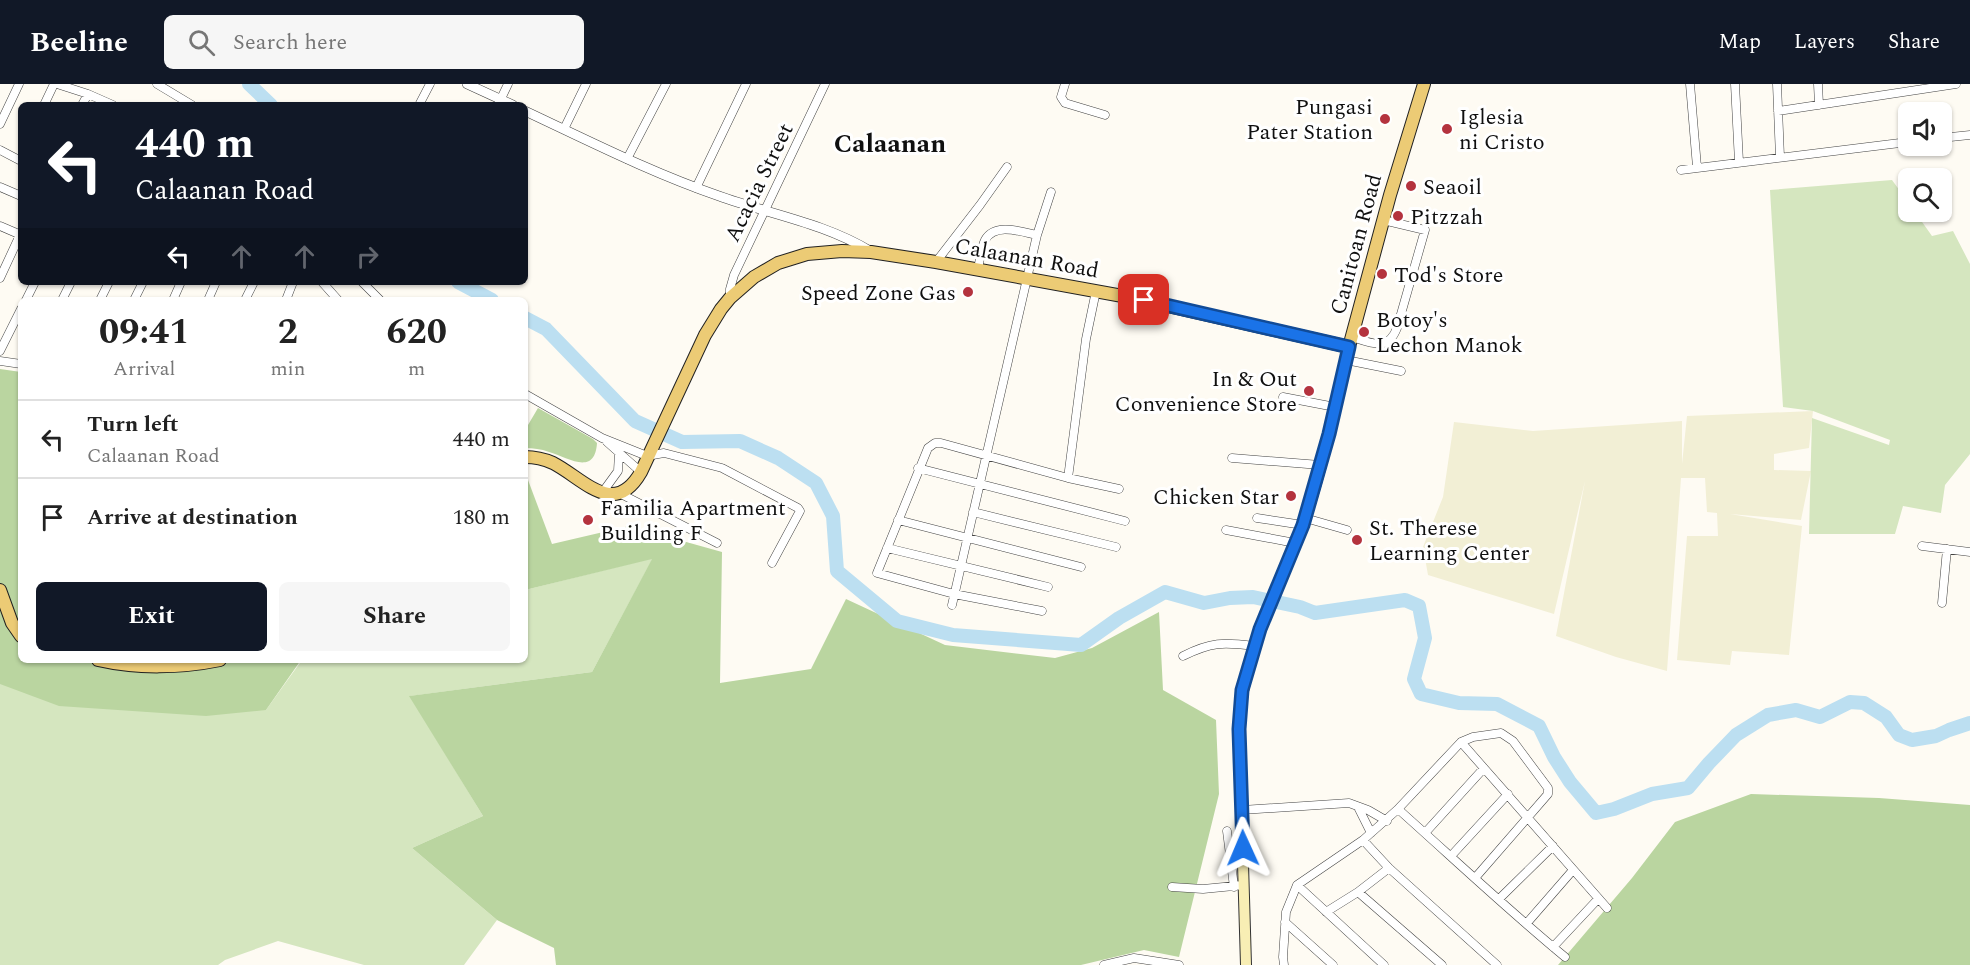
<!DOCTYPE html>
<html lang="en">
<head>
<meta charset="utf-8">
<style>
	body { margin:0; font-family:Spectral,serif; background:#f6f6f6; color:#222; height:100vh; display:flex; flex-direction:column; font-size:22px; white-space:nowrap }
	* { box-sizing:border-box; margin:0 }
	p { font-size:20px; color:#767676 }
	.icon { flex:none; width:33px; height:33px; fill:none; stroke:currentColor; stroke-width:2; stroke-linecap:round; stroke-linejoin:round }
	.map { position:relative; flex:1; overflow:hidden }
	.panel { position:absolute; left:18px; top:213px; width:510px; height:366px; display:flex; flex-direction:column; background:#fff; border-radius:9px; box-shadow:0 2px 4px #0004 }
	.panel>* { flex:none }
	.guide { position:absolute; left:18px; top:18px; width:510px; height:183px; border-radius:9px; box-shadow:0 2px 4px #0004; background:#111827; color:#fff; overflow:hidden }
	.fabs { position:absolute; left:1898px; top:18px; display:grid; gap:12px }
	.fabs a { display:grid; place-items:center; width:54px; height:54px; border-radius:9px; background:#fff; box-shadow:0 2px 4px #0004; font-size:30px }
	.pin { position:absolute; display:grid; place-items:center; width:51px; height:51px; color:#fff; margin:-26px; border-radius:12px; box-shadow:0 3px 9px #0006 }
	.me { position:absolute; width:66px; margin:-33px; rotate:359deg; stroke-linejoin:round; filter:drop-shadow(0 0 4px #0008) }
	.turn { display:flex; align-items:center; gap:21px; height:126px; padding:0 18px; font-size:27px }
	.turn .icon { width:78px; height:78px; stroke-width:2.5 }
	.turn b { display:block; font-size:42px; line-height:51px }
	.lanes { display:flex; align-items:center; height:57px; padding:0 18px; background:#0003; justify-content:center; gap:30px; direction:ltr }
	.lanes .off { opacity:.35 }
	.eta { display:flex; justify-content:space-evenly; align-items:center; height:102px; text-align:center }
	.eta b { font-size:36px; font-weight:700; line-height:42px }
	.primary-button { display:flex; gap:12px; margin-top:auto; padding:12px 18px }
	.primary-button a { flex:1; height:69px; border-radius:9px; background:#111827; color:#fff; font-size:24px; font-weight:700; line-height:69px; text-align:center }
	.primary-button a+a { background:#f6f6f6; color:#222 }
	ul { padding:0; list-style:none }
	li { display:flex; align-items:center; gap:18px; height:78px; padding:0 18px; border-top:2px solid #e0e0e0 }
	li div { flex:1 }
	li b { display:block; font-size:22px }
	li em { font-style:normal }
	header { display:flex; align-items:center; gap:36px; box-sizing:border-box; height:84px; padding:0 30px; background:#111827; color:#fff }
	header strong { font-size:28px }
	nav { display:flex; gap:33px; margin-inline-start:auto; font-size:21px }
	.search { width:420px; height:54px; background:#f6f6f6; display:flex; align-items:center; gap:15px; box-sizing:border-box; padding:0 21px; border-radius:9px; color:#767676; font-size:22px }
	.map>svg:first-child { display:block }
	.farmland { fill:#f2efd5 }
	.green { fill:#d5e6bf }
	.forest { fill:#bad5a0 }
	.lines { fill:none; stroke-linecap:round; stroke-linejoin:round }
	.river { stroke:#bcdff1; stroke-width:14 }
	.minor-casing { stroke:#434343; stroke-width:9 }
	.tertiary-casing { stroke:#434343; stroke-width:10 }
	.secondary-casing { stroke:#323232; stroke-width:12 }
	.primary-casing { stroke:#212121; stroke-width:14 }
	.minor { stroke:#fff; stroke-width:8 }
	.tertiary { stroke:#fff; stroke-width:9 }
	.secondary { stroke:#f8eeb4; stroke-width:10 }
	.primary { stroke:#eccb75; stroke-width:12 }
	.route-casing { stroke:#114b97; stroke-width:15 }
	.route { stroke:#1a73e8; stroke-width:10 }
	.poi-dot { fill:#b4333e; stroke:#fff; stroke-width:2 }
	.labels { text-anchor:middle; stroke-width:6; stroke-linejoin:round; paint-order:stroke }
	.poi-label { font-size:22px; fill:#101010; stroke:#fff; text-anchor:start }
	.street-label { font-size:22px; fill:#101010; stroke:#fff }
	.quarter-label { font-size:26px; font-weight:bold; fill:#101010; stroke:#fff }
</style>
</head>
<body>
<header>
<strong>Beeline</strong>
<div class="search"><svg class="icon" aria-label="search" viewBox="0 0 24 24"><circle cx="10" cy="10" r="6"/><path d="M15 15l6 6"/></svg>Search here</div>
<nav><a>Map</a><a>Layers</a><a>Share</a></nav>
</header>
<div class="map">
<svg width="1970" height="881" viewBox="0 0 1970 881">
	<rect width="100%" height="100%" fill="#fefbf3"/>
	<path class="farmland" d="M1813,327L1809,364L1774,370V386L1811,387L1801,436L1730,430L1802,442L1789,571L1732,567L1730,581L1677,576L1687,452H1718L1717,429L1707,428L1705,394H1681L1667,587L1616,573L1556,552L1585,397L1554,530L1428,491L1423,463L1443,413L1454,338L1533,347L1682,337V380L1687,332Z"/>
	<path class="green" d="M1892,96L1908,118V128H1915L1932,152L1953,147L1970,180V370L1945,401L1941,429L1903,422L1895,450H1809L1812,334L1889,361L1890,356L1813,327L1783,323L1770,106Z
		M653,474L592,588L410,612L483,732L412,764L497,836L464,881H364L278,857L225,876L218,881H0V597L266,626L302,576H525V506Z"/>
	<path class="forest" d="M0,285L21,288V576H301L266,626L206,632L59,622L0,600Z
		M538,324L593,355L597,359C595,393 567,373 549,368C541,365 533,364 525,364V342L528,341Z
		M525,388L552,460L629,442L722,468L720,599L811,585L846,515L945,561L1055,574L1092,564L1159,528L1163,606L1216,636L1219,710L1179,873L1144,866L1081,881H556L554,864L497,836L412,764L483,732L409,612L592,588L652,475L525,506Z
		M1751,710L1879,714L1970,721V881H1558L1632,794L1675,738Z"/>
	<g class="lines">
		<path class="river" d="M249,0L271,21
			M458,198L492,216
			M525,234L546,245L635,337L682,358L740,357L778,374L816,399L833,432L837,487L897,537L953,551L1081,561L1119,534L1165,508L1204,519L1230,514L1253,513L1300,523L1315,529L1405,516L1419,522L1425,554L1414,595L1421,610L1459,619L1497,620L1539,642L1554,673L1570,698L1596,729L1614,725L1652,710L1688,704L1709,679L1736,651L1768,631L1796,626L1820,633L1850,618L1864,619L1886,633L1899,651L1912,656L1936,652L1949,646L1970,639"/>
		<defs>
			<path id="minor" d="M57,0L88,10L113,21
				M157,0L192,21
				M1065,0L1061,13L1065,19L1105,31
				M1690,0L1697,83
				M1735,0L1739,78
				M1777,0L1780,73
				M1818,0L1819,21
				M44,21L54,0
				M82,21L88,10
				M419,21L430,0
				M498,21L508,0
				M1778,27L1956,0
				M0,40L19,0
				M564,45L586,0
				M1941,54L1970,51
				M0,66L21,77
				M627,75L666,0
				M1681,86L1908,58
				M0,103L21,112
				M696,104L746,0
				M0,142L21,151
				M936,178L980,121L1007,83
				M978,185C980,176 981,164 985,156C995,138 1022,148 1037,151
				M0,194L20,151
				M322,198L338,216
				M362,198L380,216
				M730,214V205L734,191L825,0
				M26,216L35,198
				M62,216L71,198
				M100,216L109,198
				M134,216L143,198
				M173,216L181,198
				M208,216L216,198
				M245,216L254,198
				M286,216L293,198
				M1352,253C1371,259 1388,268 1397,244L1425,146L1383,136
				M0,267L21,225
				M1346,276L1401,287
				M0,277L21,280
				M525,310L602,354L647,372L664,369L722,384L798,424L800,427L772,479
				M1283,313L1335,323
				M607,358L641,388
				M1232,374L1320,381
				M918,384L1125,437
				M1068,394L1086,255L1096,207
				M602,409L618,387L619,369
				M619,409L717,459
				M973,428L1116,463
				M1257,434L1303,441
				M1305,434L1347,446
				M898,436L1081,483
				M1226,446L1295,459
				M1922,462L1970,468
				M887,464L1048,503
				M1942,519L1947,465
				M952,521L1037,151L1051,108
				M1042,527L954,510L877,489L928,364L935,359H941L1068,394L1119,405
				M1183,572C1211,558 1223,558 1254,562
				M1461,658L1607,824
				M1358,723L1371,749
				M1242,726L1349,719L1368,726L1387,737
				M1227,747L1234,803
				M1425,749L1484,684
				M1363,756L1389,784L1497,881
				M1451,772L1508,710
				M1475,794L1548,710V704L1513,657L1501,649L1473,653L1461,658L1398,725C1454,775 1508,826 1565,873
				M1297,801L1384,881
				M1172,803L1203,805L1244,801
				M1358,808L1442,881
				M1499,815L1553,762
				M1326,828L1358,808L1389,784
				M1285,838L1333,881
				M1527,839L1573,786
				M1553,863L1598,815
				M1104,881L1134,874L1179,881
				M1284,881L1283,873L1286,828L1297,801L1363,756L1398,725"/>
			<path id="tertiary" d="M467,0L513,21
				M525,27C589,57 652,89 719,112C769,130 824,139 870,167"/>
			<path id="secondary" d="M1246,881L1239,645C1241,571 1278,509 1303,441C1323,383 1335,322 1349,263"/>
			<path id="primary" d="M525,373C535,373 544,375 553,379C584,395 614,435 641,388L705,251L721,225L730,214L754,193L778,179L807,170L842,167L871,168L936,178L1128,213L1349,263L1390,111L1424,0
				M0,506L12,539L21,552
				M98,576C137,585 181,584 220,576"/>
		</defs>
		<use href="#minor" class="minor-casing"/>
		<use href="#tertiary" class="tertiary-casing"/>
		<use href="#secondary" class="secondary-casing"/>
		<use href="#primary" class="primary-casing"/>
		<use href="#minor" class="minor"/>
		<use href="#tertiary" class="tertiary"/>
		<use href="#secondary" class="secondary"/>
		<use href="#primary" class="primary"/>
	</g>
	<g class="lines">
		<defs>
			<path id="route" d="M1144,216L1349,263L1329,350L1303,441L1260,545L1242,606L1239,645L1243,764"/>
		</defs>
		<use href="#route" class="route-casing"/>
		<use href="#route" class="route"/>
	</g>
	<g class="poi-dot">
		<circle cx="1385" cy="35" r="6"/>
		<circle cx="1447" cy="45" r="6"/>
		<circle cx="1411" cy="102" r="6"/>
		<circle cx="1398" cy="132" r="6"/>
		<circle cx="1382" cy="190" r="6"/>
		<circle cx="968" cy="208" r="6"/>
		<circle cx="1364" cy="248" r="6"/>
		<circle cx="1309" cy="307" r="6"/>
		<circle cx="1291" cy="412" r="6"/>
		<circle cx="588" cy="436" r="6"/>
		<circle cx="1357" cy="456" r="6"/>
	</g>
	<g class="labels">
		<g class="poi-label">
			<text x="1373" y="30" text-anchor="end">Pungasi<tspan x="1373" dy="25">Pater Station</tspan></text>
			<text x="1459" y="40">Iglesia<tspan x="1459" dy="25">ni Cristo</tspan></text>
			<text x="1423" y="110">Seaoil</text>
			<text x="1410" y="140">Pitzzah</text>
			<text x="1394" y="198">Tod's Store</text>
			<text x="956" y="216" text-anchor="end">Speed Zone Gas</text>
			<text x="1376" y="243">Botoy's<tspan x="1376" dy="25">Lechon Manok</tspan></text>
			<text x="1297" y="302" text-anchor="end">In &amp; Out<tspan x="1297" dy="25">Convenience Store</tspan></text>
			<text x="1279" y="420" text-anchor="end">Chicken Star</text>
			<text x="600" y="431">Familia Apartment<tspan x="600" dy="25">Building F</tspan></text>
			<text x="1369" y="451">St. Therese<tspan x="1369" dy="25">Learning Center</tspan></text>
		</g>
		<g class="street-label">
			<text transform="translate(758 98) rotate(-64)" y="8">Acacia Street</text>
			<text transform="translate(1355 160) rotate(-75)" y="8">Canitoan Road</text>
			<text transform="translate(1027 173) rotate(10)" y="8">Calaanan Road</text>
		</g>
		<g class="quarter-label">
			<text x="890" y="68">Calaanan</text>
		</g>
	</g>
</svg>
<div class="fabs">
<a><svg class="icon" aria-label="sound" viewBox="0 0 24 24"><path d="M4 9h4l5-4v14l-5-4H4zM17 9q2 3 0 6"/></svg></a>
<a><svg class="icon" aria-label="search" viewBox="0 0 24 24"><circle cx="10" cy="10" r="6"/><path d="M15 15l6 6"/></svg></a>
</div>
<div class="pin" style="left:1144px;top:216px;background:#d93025"><svg class="icon" aria-label="arrive" viewBox="0 0 24 24"><path d="M6 21V4h12l-3 4 3 4H6"/></svg></div>
<svg class="me" style="left:1243px;top:764px" viewBox="-20 -20 40 40"><path d="M0-17L14 15 0 8-14 15z" fill="#1a73e8" stroke="#fff" stroke-width="4"/></svg>
<div class="guide">
<div class="turn"><svg class="icon" aria-label="left" viewBox="0 0 24 24"><path d="M17 20v-9H6M10 6l-5 5 5 5"/></svg><div><b>440 m</b>Calaanan Road</div></div>
<div class="lanes"><svg class="icon" aria-label="left" viewBox="0 0 24 24"><path d="M17 20v-9H6M10 6l-5 5 5 5"/></svg><svg class="icon off" aria-label="ahead" viewBox="0 0 24 24"><path d="M12 20V5M6 11l6-6 6 6"/></svg><svg class="icon off" aria-label="ahead" viewBox="0 0 24 24"><path d="M12 20V5M6 11l6-6 6 6"/></svg><svg class="icon off" aria-label="right" viewBox="0 0 24 24"><path d="M7 20v-9h11M14 6l5 5-5 5"/></svg></div>
</div>
<section class="panel">
<div class="eta">
<div><b>09:41</b><p>Arrival</p></div>
<div><b>2</b><p>min</p></div>
<div><b>620</b><p>m</p></div>
</div>
<ul>
<li><svg class="icon" aria-label="left" viewBox="0 0 24 24"><path d="M17 20v-9H6M10 6l-5 5 5 5"/></svg><div><b>Turn left</b><p>Calaanan Road</p></div><em>440 m</em></li>
<li><svg class="icon" aria-label="arrive" viewBox="0 0 24 24"><path d="M6 21V4h12l-3 4 3 4H6"/></svg><div><b>Arrive at destination</b></div><em>180 m</em></li>
</ul>
<div class="primary-button"><a>Exit</a><a>Share</a></div>
</section>
</div>
</body>
</html>
